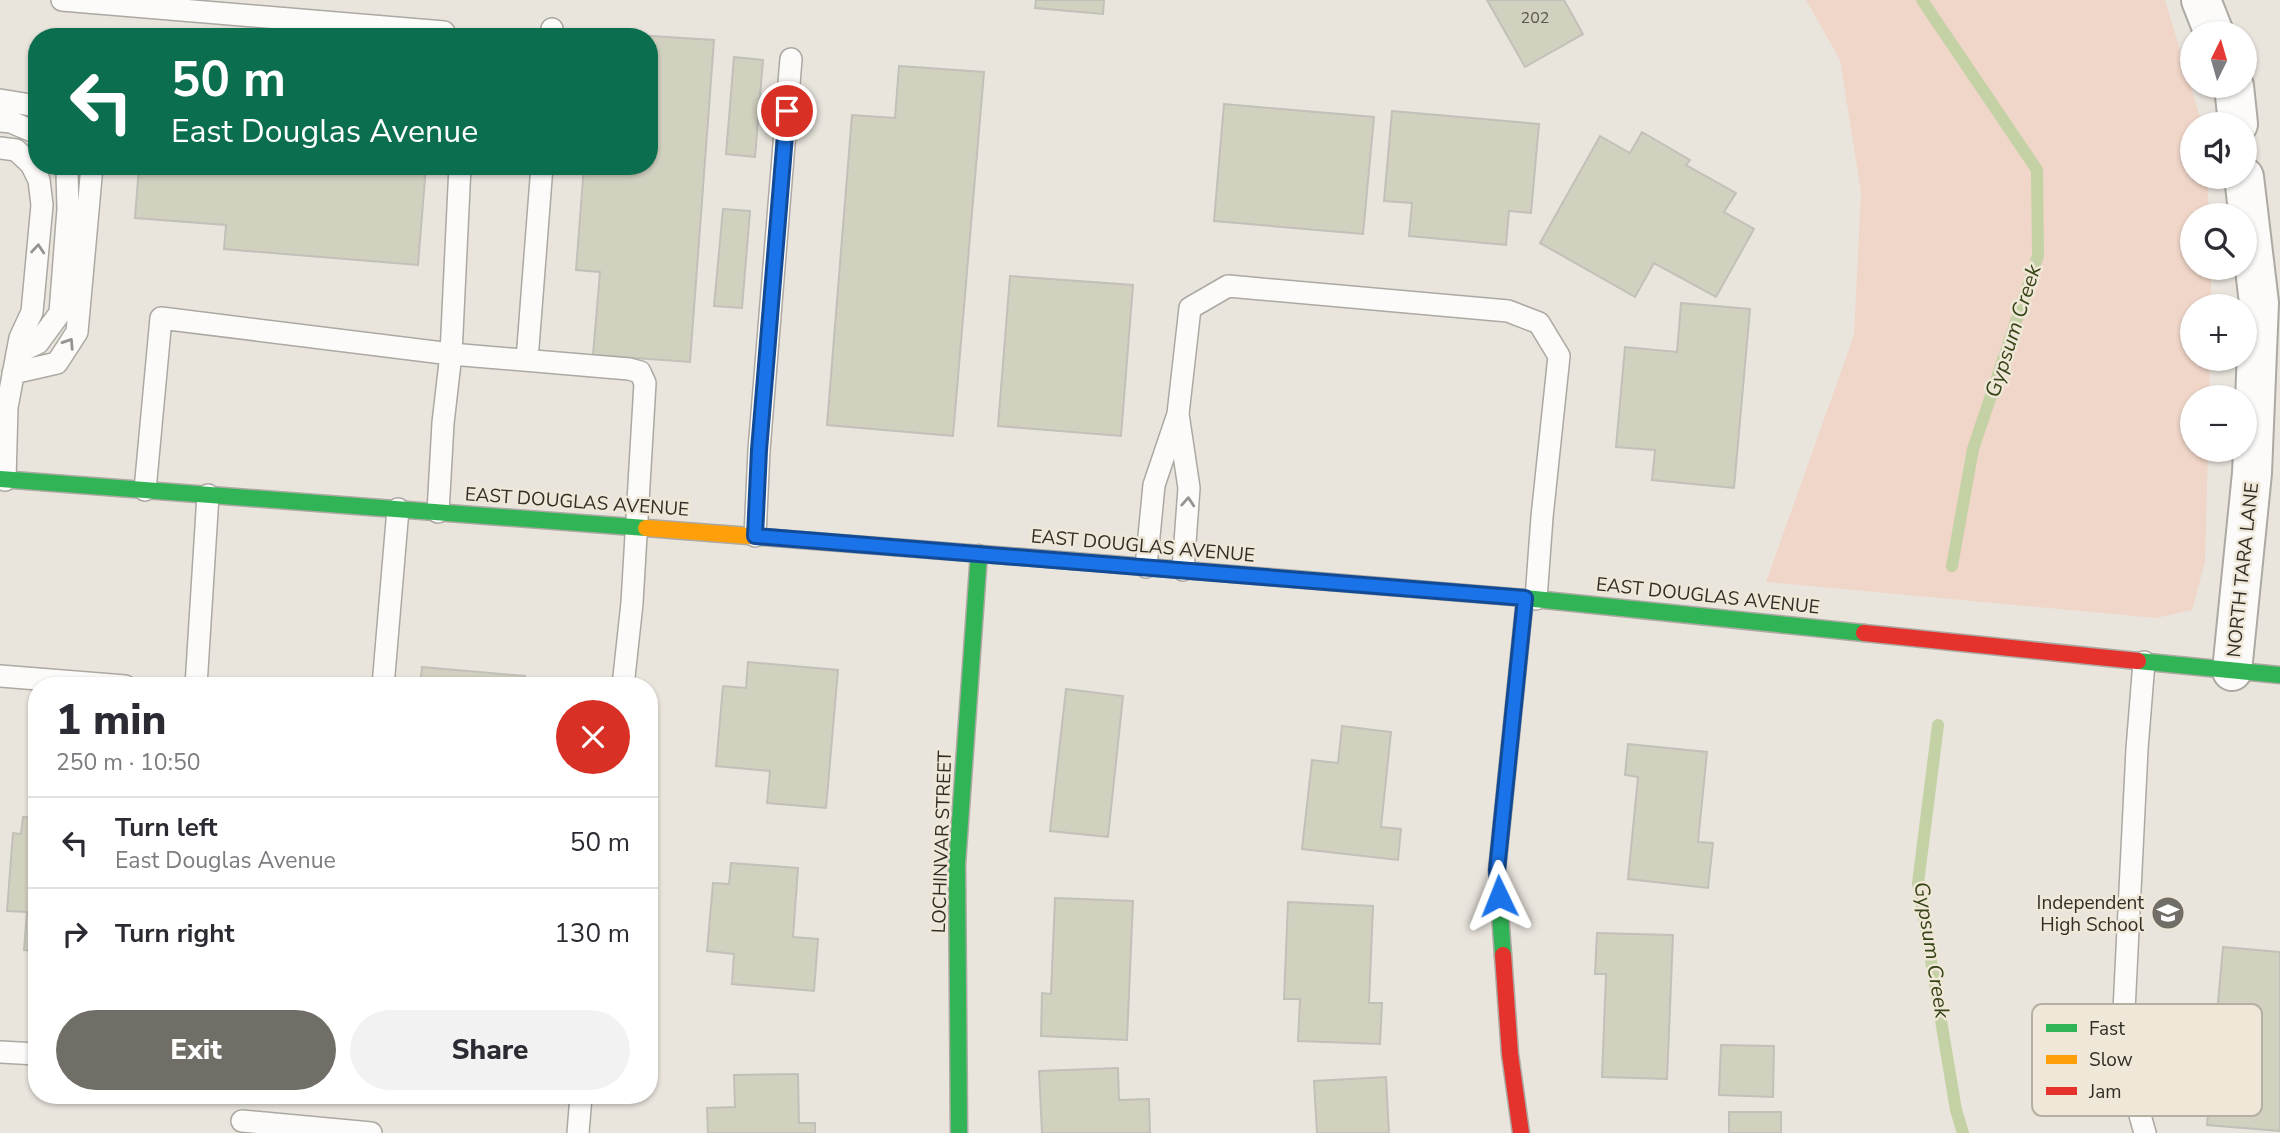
<!DOCTYPE html>
<html lang="en">
<head>
<meta charset="utf-8">
<style>
	body { margin:0; font-family:"Nunito Sans",sans-serif; background:#f2f2f3; color:#2b2b33; height:100vh; display:flex; flex-direction:column; font-size:26px; white-space:nowrap }
	* { box-sizing:border-box; margin:0 }
	p { font-size:23px; color:#7c7c81 }
	.icon { flex:none; width:38px; height:38px; fill:none; stroke:currentColor; stroke-width:2; stroke-linecap:round; stroke-linejoin:round }
	.map { position:relative; flex:1; overflow:hidden }
	.drawer { position:absolute; left:28px; top:677px; width:630px; height:427px; display:flex; flex-direction:column; background:#fff; border-radius:28px; box-shadow:0 2px 5px #0004 }
	.drawer>* { flex:none }
	.hud { position:absolute; left:28px; top:28px; width:630px; height:147px; border-radius:28px; box-shadow:0 2px 5px #0004; background:#0b6e4f; color:#fff; overflow:hidden }
	.needle { width:46px; rotate:5deg }
	.tools { position:absolute; left:2180px; top:21px; display:grid; gap:14px }
	.tools a { display:grid; place-items:center; width:77px; height:77px; border-radius:50%; background:#fff; box-shadow:0 2px 5px #0004; font-size:35px }
	.pin { position:absolute; display:grid; place-items:center; width:60px; height:60px; color:#fff; margin:-30px; border:4px solid #fff; border-radius:50%; box-shadow:0 2px 7px #0007 }
	.me { position:absolute; width:77px; margin:-38px; rotate:358deg; stroke-linejoin:round; filter:drop-shadow(0 0 5px #0008) }
	.turn { display:flex; align-items:center; gap:24px; height:147px; padding:0 28px; font-size:32px }
	.turn .icon { width:91px; height:91px; stroke-width:2.5 }
	.turn b { display:block; font-size:49px; line-height:60px }
	.round { display:grid; place-items:center; flex:none; width:74px; height:74px; border-radius:37px; background:#f2f2f3 }
	.summary { display:flex; align-items:center; justify-content:space-between; height:119px; padding:0 28px }
	h1 { font-size:42px; font-weight:800; line-height:52px }
	.primary-button { display:flex; gap:14px; margin-top:auto; padding:14px 28px }
	.primary-button a { flex:1; height:80px; border-radius:42px; background:#716e67; color:#fff; font-size:28px; font-weight:800; line-height:80px; text-align:center }
	.primary-button a+a { background:#f2f2f3; color:#2b2b33 }
	ul { padding:0; list-style:none }
	li { display:flex; align-items:center; gap:21px; height:91px; padding:0 28px; border-top:2px solid #e1e1e2 }
	li div { flex:1 }
	li b { display:block; font-size:26px }
	li em { font-style:normal }
	.map>svg:first-child { display:block }
	.green { fill:#f0d6c8 }
	.lines { fill:none; stroke-linecap:round; stroke-linejoin:round }
	.stream { stroke:#c4d1a4; stroke-width:12 }
	.building { fill:#d2d0bf; stroke:#c1c0b9; stroke-width:2 }
	.lane-casing { stroke:#aca8a2; stroke-width:24 }
	.street-casing { stroke:#aca8a2; stroke-width:42 }
	.fast-casing { stroke:#aca8a2; stroke-width:19 }
	.slow-casing { stroke:#aca8a2; stroke-width:19 }
	.jam-casing { stroke:#aca8a2; stroke-width:19 }
	.lane { stroke:#fcfbfa; stroke-width:21 }
	.street { stroke:#fcfbfa; stroke-width:38 }
	.fast { stroke:#30b455; stroke-width:16 }
	.slow { stroke:#ff9f0a; stroke-width:16 }
	.jam { stroke:#e5322d; stroke-width:16 }
	.oneway { stroke:#969491 }
	.route-casing { stroke:#114b97; stroke-width:18 }
	.route { stroke:#1a73e8; stroke-width:12 }
	.labels { text-anchor:middle; stroke-width:5; stroke-linejoin:round; paint-order:stroke }
	.number-label { font-size:16px; fill:#59564e }
	.street-label { font-size:19px; fill:#312e28; stroke:#efe7d7 }
	.poi-label { font-size:19px; fill:#312e28; stroke:#efe7d7; text-anchor:end }
	.water-label { font-size:21px; font-style:italic; fill:#374417; stroke:#efe7d7 }
	.key { fill:#efe7d7; stroke:#b6b0a2; stroke-width:2 }
	.key-label { font-size:19px; fill:#312e28 }
</style>
</head>
<body>
<div class="map">
<svg width="2280" height="1133" viewBox="0 0 2280 1133">
	<rect width="100%" height="100%" fill="#e9e5dd"/>
	<path class="green" d="M1806,0H2165L2202,124H2193V177H2207L2209,215H2193V268H2211V306H2193V359H2210L2209,397H2193V450H2208L2205,562L2192,610L2156,618L1766,582L1854,335L1861,192L1840,60Z"/>
	<g class="lines">
		<path class="stream" d="M1922,0L2037,170L2038,256L1973,449L1952,566
			M1938,725L1918,883L1956,1110L1963,1133"/>
	</g>
	<path class="building" d="M1036,0H1104L1103,14L1035,8Z
		M1487,0H1564L1583,34L1525,67Z
		M619,34L714,40L690,362L593,355L600,272L576,270L584,166H649V37H619Z
		M734,57L763,60L755,157L726,154Z
		M899,66L984,72L953,436L827,425L852,115L895,118Z
		M1224,104L1374,117L1363,234L1214,221Z
		M1392,111L1539,124L1531,213L1509,211L1506,245L1409,236L1412,203L1384,201Z
		M1642,132L1690,160L1686,165L1736,193L1724,212L1754,229L1716,297L1654,263L1635,297L1540,243L1600,136L1630,153Z
		M139,166H426L418,265L224,249L226,225L135,218Z
		M723,209L750,211L742,308L714,306Z
		M1010,276L1133,285L1121,436L998,426Z
		M1681,303L1750,309L1734,488L1652,480L1655,450L1616,447L1625,347L1677,352Z
		M748,662L838,670L826,808L767,803L770,771L716,766L723,686L746,688Z
		M422,667L525,676L524,686H420Z
		M1066,689L1123,696L1108,837L1050,831Z
		M1342,726L1391,732L1381,827L1401,829L1398,860L1302,849L1312,760L1338,763Z
		M1628,744L1707,752L1698,842L1713,843L1708,888L1628,879L1638,777L1625,775Z
		M23,817L37,818V951L24,950L27,912L7,911L13,833L21,834Z
		M731,863L798,868L793,937L818,939L814,991L732,984L734,954L707,951L713,883L729,884Z
		M1055,898L1133,901L1127,1040L1041,1036L1042,993L1051,994Z
		M1288,902L1373,906L1369,1003H1382L1380,1044L1298,1041L1300,999H1284Z
		M1597,933L1673,935L1667,1079L1602,1077L1606,974H1595Z
		M2223,947L2280,952V1131L2207,1125Z
		M1721,1045L1774,1046L1773,1097L1719,1095Z
		M1118,1068L1119,1100L1149,1099L1150,1133H1042L1039,1071Z
		M798,1074L799,1123H815V1133H708L707,1108L735,1107L734,1075Z
		M1386,1077L1389,1133H1317L1314,1081Z
		M1729,1112H1781V1133H1729Z"/>
	<g class="lines">
		<defs>
			<path id="lane" d="M62,0L444,32L445,37
				M552,37V29
				M0,100L37,106
				M0,121L11,122L37,133
				M0,148L16,150L31,164L39,180L42,205L32,312L20,338L7,407L5,480
				M17,353L38,343L60,313L68,209L67,172L65,166
				M527,360L542,166
				M13,373L57,363L77,332L92,166
				M1178,414L1190,308L1228,286L1508,311L1539,323L1559,356L1542,517L1536,599
				M145,490L161,318L451,354L629,369L640,372L645,383L632,603L623,686
				M438,512L443,423L451,354L460,166
				M755,536L759,450L791,59
				M1146,567L1154,485L1178,414L1189,488L1183,570
				M2144,662L2137,749L2122,1051L2145,1133
				M0,676L125,686
				M196,686L208,495
				M383,686L398,509
				M0,1052L37,1054
				M242,1121L371,1133
				M578,1133L581,1096"/>
			<path id="street" d="M2201,0L2214,33
				M2234,86L2238,124
				M2232,671L2252,473L2259,303L2244,177"/>
			<path id="fast" d="M0,479L646,528
				M1073,561L1525,598L1864,633
				M2138,661L2280,675
				M1503,955L1497,870L1525,598
				M959,1133L957,864L979,553"/>
			<path id="slow" d="M646,528L1073,561"/>
			<path id="jam" d="M1864,633L2138,661
				M1503,955L1510,1054L1521,1133"/>
		</defs>
		<use href="#lane" class="lane-casing"/>
		<use href="#street" class="street-casing"/>
		<use href="#fast" class="fast-casing"/>
		<use href="#slow" class="slow-casing"/>
		<use href="#jam" class="jam-casing"/>
		<use href="#lane" class="lane"/>
		<use href="#street" class="street"/>
		<use href="#fast" class="fast"/>
		<use href="#slow" class="slow"/>
		<use href="#jam" class="jam"/>
	</g>
	<defs><path id="oneway-chevron" d="M-2-3.5L2.5 0L-2 3.5" fill="none" stroke-width="1.6" stroke-linecap="round" stroke-linejoin="round" transform="scale(1.75)"/></defs>
	<g class="oneway">
		<use href="#oneway-chevron" transform="translate(38 249) rotate(-85)"/>
		<use href="#oneway-chevron" transform="translate(69 343) rotate(-57)"/>
		<use href="#oneway-chevron" transform="translate(1188 502) rotate(-86)"/>
	</g>
	<g class="lines">
		<defs>
			<path id="route" d="M787,111L759,450L755,536L1525,598L1497,870L1499,896"/>
		</defs>
		<use href="#route" class="route-casing"/>
		<use href="#route" class="route"/>
	</g>
	<defs>
		<symbol id="school-disc" viewBox="-11 -11 22 22"><circle r="9.5" fill="#716e67" stroke="#efe7d7"/><path d="M0-5L7-2L0 1L-7-2ZM-4 1L0 2.5L4 1V4Q0 6-4 4Z" fill="#fff"/></symbol>
	</defs>
	<g fill-rule="evenodd">
		<use href="#school-disc" x="2149" y="894" width="38" height="38"/>
	</g>
	<g class="labels">
		<g class="number-label">
			<text x="1535" y="23">202</text>
		</g>
		<g class="street-label">
			<text transform="translate(577 501) rotate(4)" y="7">EAST DOUGLAS AVENUE</text>
			<text transform="translate(1143 545) rotate(5)" y="7">EAST DOUGLAS AVENUE</text>
			<text transform="translate(2242 570) rotate(-84)" y="7">NORTH TARA LANE</text>
			<text transform="translate(1708 595) rotate(6)" y="7">EAST DOUGLAS AVENUE</text>
			<text transform="translate(941 842) rotate(-88)" y="7">LOCHINVAR STREET</text>
		</g>
		<g class="poi-label">
			<text x="2144" y="909">Independent<tspan x="2144" dy="22">High School</tspan></text>
		</g>
		<g class="water-label">
			<text transform="translate(2013 331) rotate(-72)" y="7">Gypsum Creek</text>
			<text transform="translate(1932 950) rotate(81)" y="7">Gypsum Creek</text>
		</g>
	</g>
	<rect x="2032" y="1004" width="230" height="112" rx="10" class="key"/>
	<rect x="2046" y="1024" width="31" height="8" fill="#30b455"/>
	<rect x="2046" y="1055" width="31" height="9" fill="#ff9f0a"/>
	<rect x="2046" y="1087" width="31" height="8" fill="#e5322d"/>
	<g class="key-label">
		<text x="2089" y="1035">Fast</text>
		<text x="2089" y="1066">Slow</text>
		<text x="2089" y="1098">Jam</text>
	</g>
</svg>
<div class="tools">
<a><svg class="needle" viewBox="-14 -14 28 28"><path d="M0-13l5 13h-10z" fill="#e53935"/><path d="M0 13l5-13h-10z" fill="#7c7c81"/></svg></a>
<a><svg class="icon" aria-label="sound" viewBox="0 0 24 24"><path d="M4 9h4l5-4v14l-5-4H4zM17 9q2 3 0 6"/></svg></a>
<a><svg class="icon" aria-label="search" viewBox="0 0 24 24"><circle cx="10" cy="10" r="6"/><path d="M15 15l6 6"/></svg></a>
<a>+</a>
<a>−</a>
</div>
<div class="pin" style="left:787px;top:111px;background:#d93025"><svg class="icon" aria-label="arrive" viewBox="0 0 24 24"><path d="M6 21V4h12l-3 4 3 4H6"/></svg></div>
<svg class="me" style="left:1499px;top:896px" viewBox="-20 -20 40 40"><path d="M0-17L14 15 0 8-14 15z" fill="#1a73e8" stroke="#fff" stroke-width="4"/></svg>
<div class="hud">
<div class="turn"><svg class="icon" aria-label="left" viewBox="0 0 24 24"><path d="M17 20v-9H6M10 6l-5 5 5 5"/></svg><div><b>50 m</b>East Douglas Avenue</div></div>
</div>
<section class="drawer">
<div class="summary"><div><h1>1 min</h1><p>250 m · 10:50</p></div><a class="round" style="background:#d93025;color:#fff"><svg class="icon" aria-label="close" viewBox="0 0 24 24"><path d="M6 6l12 12M18 6L6 18"/></svg></a></div>
<ul>
<li><svg class="icon" aria-label="left" viewBox="0 0 24 24"><path d="M17 20v-9H6M10 6l-5 5 5 5"/></svg><div><b>Turn left</b><p>East Douglas Avenue</p></div><em>50 m</em></li>
<li><svg class="icon" aria-label="right" viewBox="0 0 24 24"><path d="M7 20v-9h11M14 6l5 5-5 5"/></svg><div><b>Turn right</b></div><em>130 m</em></li>
</ul>
<div class="primary-button"><a>Exit</a><a>Share</a></div>
</section>
</div>
</body>
</html>
